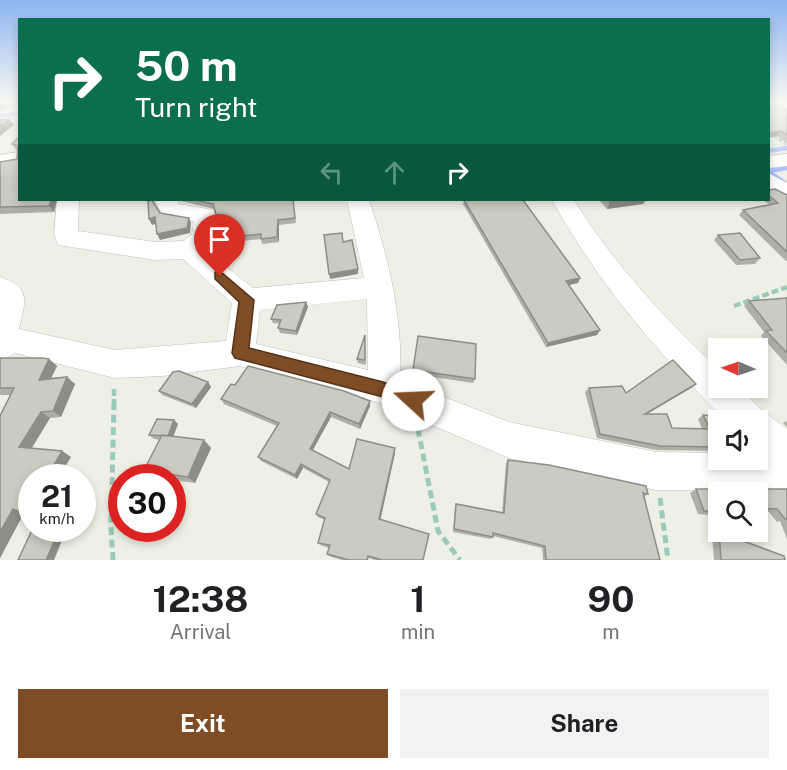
<!DOCTYPE html>
<html lang="en">
<head>
<meta charset="utf-8">
<style>
	body { margin:0; font-family:"Public Sans",sans-serif; background:#f2f2f2; color:#202124; height:100vh; display:flex; flex-direction:column; font-size:22px; white-space:nowrap }
	* { box-sizing:border-box; margin:0 }
	p { font-size:20px; color:#757577 }
	.icon { flex:none; width:33px; height:33px; fill:none; stroke:currentColor; stroke-width:2; stroke-linecap:round; stroke-linejoin:round }
	.map { position:relative; height:560px; overflow:hidden }
	.drawer { display:flex; flex-direction:column; background:#fff; flex:1 }
	.drawer>* { flex:none }
	.hud { position:absolute; left:18px; top:18px; width:752px; height:183px; border-radius:0px; box-shadow:0 3px 9px #0003; background:#0b6e4f; color:#fff; overflow:hidden }
	.needle { width:39px; rotate:272deg }
	.buttons { position:absolute; left:708px; top:338px; display:grid; gap:12px }
	.buttons a { display:grid; place-items:center; width:60px; height:60px; border-radius:0px; background:#fff; box-shadow:0 3px 9px #0003; font-size:30px }
	.speed { position:absolute; left:18px; top:464px; display:flex; gap:12px; font-size:30px; font-weight:700; text-align:center }
	.speed>* { display:grid; place-content:center; width:78px; height:78px; border-radius:50%; background:#fff; box-shadow:0 3px 9px #0003; line-height:1 }
	.speed small { font-size:15px; font-weight:400 }
	.speed .limit { border:9px solid #d22; background:#fff; color:#111 }
	.pin { position:absolute; display:grid; place-items:center; width:51px; height:51px; color:#fff; margin:-62px -26px; border-radius:50% 50% 50% 0; rotate:-45deg; box-shadow:0 0 6px #0007 }
	.pin .icon { rotate:45deg }
	.me { position:absolute; width:66px; margin:-33px; rotate:290deg; stroke-linejoin:round; filter:drop-shadow(0 0 4px #0008) }
	.turn { display:flex; align-items:center; gap:21px; height:126px; padding:0 18px; font-size:27px }
	.turn .icon { width:78px; height:78px; stroke-width:2.5 }
	.turn b { display:block; font-size:42px; line-height:51px }
	.lanes { display:flex; align-items:center; height:57px; padding:0 18px; background:#0003; justify-content:center; gap:30px; direction:ltr }
	.lanes .off { opacity:.35 }
	.eta { display:flex; justify-content:space-evenly; align-items:center; height:102px; text-align:center }
	.eta b { font-size:36px; font-weight:700; line-height:42px }
	.cta { display:flex; gap:12px; margin-top:auto; padding:12px 18px }
	.cta a { flex:1; height:69px; border-radius:0px; background:#7f4d25; color:#fff; font-size:24px; font-weight:700; line-height:69px; text-align:center }
	.cta a+a { background:#f2f2f2; color:#202124 }
	.map>svg:first-child { display:block }
	.lines { fill:none; stroke-linecap:round; stroke-linejoin:round }
	.stream-far1 { stroke:#a6b7ff; stroke-width:4.5 }
	.stream { stroke:#a6b7ff; stroke-width:5 }
	.minor-casing { stroke:#bfc0c7; stroke-width:1 }
	.path-far2 { stroke:#99caba; stroke-width:3; stroke-dasharray:4.5 2; stroke-linecap:butt }
	.path-far1 { stroke:#99caba; stroke-width:4.5; stroke-dasharray:7 3; stroke-linecap:butt }
	.path { stroke:#99caba; stroke-width:5; stroke-dasharray:8 4.5; stroke-linecap:butt }
	.minor { fill:#fff; fill-rule:evenodd }
	.wall { fill:#afafa7 }
	.shaded-wall { fill:#8e8e88 }
	.building { fill:#cbcbc2; stroke:#8e8e88; stroke-width:1.5 }
	.route { fill:#7f4d25; stroke:#533218; stroke-width:1.5 }
</style>
</head>
<body>
<div class="map">
<svg width="787" height="560" viewBox="0 0 787 560">
	<rect width="100%" height="100%" fill="#eff0e5"/>
	<g class="lines">
		<path class="stream-far1" d="M0,116L20,113
			M768,151L787,148
			M768,171L783,182
			M768,171L787,168"/>
		<path class="stream" d="M781,181L787,185"/>
		<defs>
			<path id="minor" d="M768,102H787V113L770,106Z
				M20,152V164L0,167V155Z
				M787,154V166L768,168V156Z
				M768,173L787,183V201L768,190Z
				M57,200H79L78,231L155,242L184,241L192,234L194,221L163,216L155,200H177L179,204L213,210C222,224 216,239 206,251L253,288L364,278L347,200H369C389,259 403,318 400,380L509,422L656,452L718,453V459H758V453H761L758,450V420H726C658,354 598,283 552,200H574C613,263 664,318 718,369V387H738L764,412L787,429V491L656,490L509,458L380,403L240,366L162,376L115,378L15,353L0,361V277C32,287 25,302 19,329L115,350L226,341L232,303L183,259L155,260L58,245L54,234ZM367,299L368,370L256,344L260,310Z"/>
		</defs>
		<use href="#minor" class="minor-casing"/>
		<path class="path-far2" d="M768,131L786,144"/>
		<path class="path-far1" d="M734,306L787,287
			M114,406V386"/>
		<path class="path" d="M418,429L438,531L460,560
			M660,498L668,560
			M113,560L111,527L114,404"/>
		<use href="#minor" class="minor"/>
	</g>
	<path class="wall" d="M772,103L787,109V143L777,136Z
		M20,136V200H57L54,212L0,214V162L17,159V151L12,144Z
		M768,190L787,195V261H786L739,215L743,210L770,205L763,200H768Z
		M177,200H293L296,223L279,225V242L262,244L261,239L216,244L214,239L218,221L214,209Z
		M464,200L580,278L578,283L569,285L600,330L597,335L546,347L463,204Z
		M599,200H646L643,204L607,209Z
		M718,235L760,258L755,264L736,265L714,240Z
		M787,298V365L761,336L764,332L744,306L749,301Z
		M306,302L308,307L297,335L280,333L278,328L280,324L273,323L271,319Z
		M365,340L366,365L358,363L357,359Z
		M0,358L49,359L57,366L51,379L67,377L75,384L61,417L50,418L32,448L62,451L71,457L32,477V517L23,514L0,558V416L11,395H0Z
		M673,360L696,384L691,388L647,414H667L672,428L702,429L698,419L703,415L762,418V453L758,456V420H718V452V451L656,450L597,438L585,392L589,388L622,386L626,393Z
		M413,370L475,379L473,383L413,374Z
		M208,382L211,387L196,408L162,395L159,391Z
		M235,385L370,406L360,429L331,417L313,450L349,469L395,453L380,519L423,560H375L369,558L368,560H342L329,556L327,554L329,548L320,545L318,543L325,520L318,517L316,514L329,482L303,468L297,479L261,461L258,457L277,426L224,404L221,399Z
		M174,420L178,424L173,436L204,440L211,448L195,483L172,480V477H146L142,474L160,440L154,439L149,435Z
		M787,421V427L783,423Z
		M508,460L648,494L644,497L660,560H543L542,548L493,536L491,539L453,532L455,507L456,504L502,513L506,463Z
		M696,489H787V539L780,521L777,522L769,512L758,511V492H718V516L698,514L690,493Z
		M719,532L785,560H714L712,534Z"/>
	<path class="shaded-wall" d="M0,102H20V104L0,110Z
		M9,119L14,125L0,136V126Z
		M781,131L777,136L768,138V133Z
		M51,200H57L54,212L49,206Z
		M628,200H646L643,204L607,209L610,202Z
		M155,217L158,223L152,225L149,219Z
		M189,218L191,223L190,233L160,240L157,234Z
		M278,220L279,225V242L277,237Z
		M358,269V274L330,279L329,274Z
		M580,278L578,283L564,286L566,281Z
		M306,302L308,307L297,335L296,331Z
		M600,330L597,335L546,347L548,343Z
		M49,359L57,366L47,386L39,380Z
		M67,377L75,384L61,417L53,411Z
		M208,382L211,387L196,408L192,404Z
		M696,384L691,388L640,418L645,414Z
		M370,401V406L360,429L359,424Z
		M41,412L50,418L29,452L19,447Z
		M330,412L331,417L311,453L310,449Z
		M174,420L178,424L172,440L168,436Z
		M204,440L211,448L195,483L188,477Z
		M395,448V453L380,522L379,519Z
		M62,451L71,457L59,477H47Z
		M301,464L303,468L297,479L295,475Z
		M161,473L166,477L160,476Z
		M32,503V517L25,515Z
		M13,509L24,513L0,558V532Z
		M60,528H67L54,560H46Z"/>
	<path class="building" d="M768,102H772V103L787,109V135L781,131L768,133Z
		M9,119L0,126V120Z
		M20,136V200H51L49,206L0,207V162L17,159L18,146L12,144Z
		M775,189L787,195V252L743,210L778,203L768,195V190Z
		M152,200L160,213L189,218L187,228L157,234L155,217L149,219L148,201Z
		M196,200H293L295,218L278,220L277,237L261,239V234L214,239L218,221L213,204Z
		M464,200H523L580,278L566,281L600,330L548,343Z
		M608,200H628L610,202Z
		M342,233L343,242L352,240L358,269L329,274L324,235Z
		M740,233L760,258L740,260L718,235Z
		M787,298V353L766,331L772,330L749,301Z
		M306,302L296,331L278,328L281,320L271,319L277,305Z
		M365,335V360L357,359Z
		M418,336L476,344L475,379L413,370Z
		M0,358H43L49,359L39,380L67,377L53,411L41,412L19,447L62,451L47,477H32V503L25,515L13,509L0,532V416L14,388H0Z
		M673,360L696,384L645,414H667L672,428L710,429L703,415L762,418V453H758V420H718V447L660,446L600,434L589,388L622,386L626,393Z
		M248,366L344,391L370,401L359,424L330,412L310,449L349,469L357,439L395,448L379,519L429,534L423,560H382L368,556L367,560H349L327,554L330,545L318,543L325,518L316,514L330,480L301,464L295,475L258,457L279,423L221,399L231,384L235,385Z
		M179,371L208,382L192,404L159,391L173,372Z
		M157,419L174,420L168,436L149,435Z
		M162,435L204,440L188,477L161,473L160,476L142,474Z
		M508,460L549,465L646,486L648,494L643,493L660,560H546L545,546L493,533V537L454,529L456,504L504,513Z
		M696,489H787V519H785L777,509L758,508V492H718V512L704,511Z
		M33,528H60L46,560H18Z
		M719,532L784,556L785,560H721Z"/>
	<linearGradient id="sky" x2="0" y2="1"><stop stop-color="#8db5f1"/><stop offset="0.57" stop-color="#f8f8f3"/><stop offset="1" stop-color="#f8f8f3" stop-opacity="0"/></linearGradient>
	<rect width="787" height="180" fill="url(#sky)"/>
	<path class="route" d="M220,271L254,300L249,348L383,382L419,395L422,400L419,406L413,408L383,397L235,358L232,353L239,302L215,279V272Z"/>
</svg>
<div class="buttons">
<a><svg class="needle" viewBox="-14 -14 28 28"><path d="M0-13l5 13h-10z" fill="#e53935"/><path d="M0 13l5-13h-10z" fill="#757577"/></svg></a>
<a><svg class="icon" aria-label="sound" viewBox="0 0 24 24"><path d="M4 9h4l5-4v14l-5-4H4zM17 9q2 3 0 6"/></svg></a>
<a><svg class="icon" aria-label="search" viewBox="0 0 24 24"><circle cx="10" cy="10" r="6"/><path d="M15 15l6 6"/></svg></a>
</div>
<div class="speed"><div>21<small>km/h</small></div><div class="limit">30</div></div>
<div class="pin" style="left:220px;top:276px;background:#d93025"><svg class="icon" aria-label="arrive" viewBox="0 0 24 24"><path d="M6 21V4h12l-3 4 3 4H6"/></svg></div>
<svg class="me" style="left:413px;top:400px" viewBox="-20 -20 40 40"><circle r="19" fill="#fff"/><path d="M0-13L10 11 0 6-10 11z" fill="#7f4d25"/></svg>
<div class="hud">
<div class="turn"><svg class="icon" aria-label="right" viewBox="0 0 24 24"><path d="M7 20v-9h11M14 6l5 5-5 5"/></svg><div><b>50 m</b>Turn right</div></div>
<div class="lanes"><svg class="icon off" aria-label="left" viewBox="0 0 24 24"><path d="M17 20v-9H6M10 6l-5 5 5 5"/></svg><svg class="icon off" aria-label="ahead" viewBox="0 0 24 24"><path d="M12 20V5M6 11l6-6 6 6"/></svg><svg class="icon" aria-label="right" viewBox="0 0 24 24"><path d="M7 20v-9h11M14 6l5 5-5 5"/></svg></div>
</div>
</div>
<section class="drawer">
<div class="eta">
<div><b>12:38</b><p>Arrival</p></div>
<div><b>1</b><p>min</p></div>
<div><b>90</b><p>m</p></div>
</div>
<div class="cta"><a>Exit</a><a>Share</a></div>
</section>
</body>
</html>
